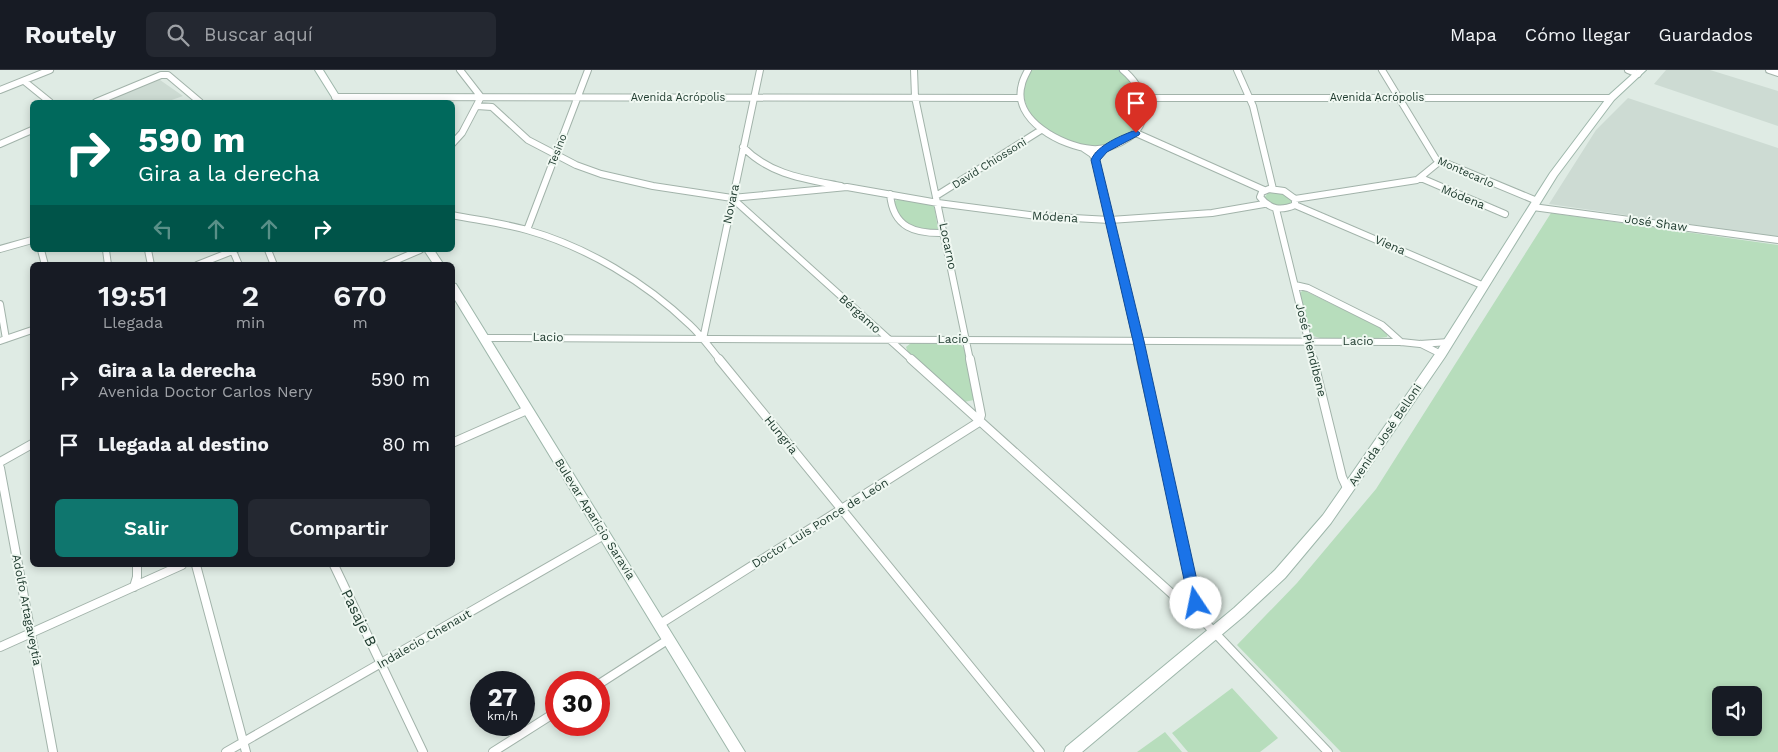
<!DOCTYPE html>
<html lang="es">
<head>
<meta charset="utf-8">
<style>
	body { margin:0; font-family:"Work Sans",sans-serif; background:#242831; color:#f1f3f6; height:100vh; display:flex; flex-direction:column; font-size:19px; white-space:nowrap }
	* { box-sizing:border-box; margin:0 }
	p { font-size:16px; color:#9ea1a6 }
	.icon { flex:none; width:28px; height:28px; fill:none; stroke:currentColor; stroke-width:2; stroke-linecap:round; stroke-linejoin:round }
	.map { position:relative; flex:1; overflow:hidden }
	.details { position:absolute; left:30px; top:192px; width:425px; height:305px; display:flex; flex-direction:column; background:#171b24; border-radius:8px; box-shadow:0 2px 8px #0003 }
	.details>* { flex:none }
	.top-card { position:absolute; left:30px; top:30px; width:425px; height:152px; border-radius:8px; box-shadow:0 2px 8px #0003; background:#00695c; color:#fff; overflow:hidden }
	.fabs { position:absolute; left:1712px; top:616px; display:grid; gap:10px }
	.fabs a { display:grid; place-items:center; width:50px; height:50px; border-radius:8px; background:#171b24; box-shadow:0 2px 8px #0003; font-size:25px }
	.speed { position:absolute; left:470px; top:601px; display:flex; gap:10px; font-size:25px; font-weight:700; text-align:center }
	.speed>* { display:grid; place-content:center; width:65px; height:65px; border-radius:50%; background:#171b24; box-shadow:0 2px 8px #0003; line-height:1 }
	.speed small { font-size:12px; font-weight:400 }
	.speed .limit { border:8px solid #d22; background:#fff; color:#111 }
	.pin { position:absolute; display:grid; place-items:center; width:42px; height:42px; color:#fff; margin:-51px -21px; border-radius:50% 50% 50% 0; rotate:-45deg; box-shadow:0 0 5px #0007 }
	.pin .icon { rotate:45deg }
	.me { position:absolute; width:55px; margin:-28px; rotate:349deg; stroke-linejoin:round; filter:drop-shadow(0 0 4px #0008) }
	.turn { display:flex; align-items:center; gap:18px; height:105px; padding:0 25px; font-size:22px }
	.turn .icon { width:65px; height:65px; stroke-width:2.5 }
	.turn b { display:block; font-size:35px; line-height:42px }
	.lanes { display:flex; align-items:center; height:48px; padding:0 25px; background:#0003; justify-content:center; gap:25px; direction:ltr }
	.lanes .off { opacity:.35 }
	.eta { display:flex; justify-content:space-evenly; align-items:center; height:85px; text-align:center }
	.eta b { font-size:30px; font-weight:600; line-height:35px }
	.primary-button { display:flex; gap:10px; margin-top:auto; padding:10px 25px }
	.primary-button a { flex:1; height:58px; border-radius:8px; background:#0f766e; color:#fff; font-size:20px; font-weight:600; line-height:58px; text-align:center }
	.primary-button a+a { background:#242831; color:#f1f3f6 }
	ul { padding:0; list-style:none }
	li { display:flex; align-items:center; gap:15px; height:65px; padding:0 25px }
	li div { flex:1 }
	li b { display:block; font-size:19px }
	li em { font-style:normal }
	header { display:flex; align-items:center; gap:30px; box-sizing:border-box; height:70px; padding:0 25px; background:#171b24; border-bottom:1px solid #363941 }
	header strong { font-size:24px }
	nav { display:flex; gap:28px; margin-inline-start:auto; font-size:18px }
	.search { width:350px; height:45px; background:#242831; display:flex; align-items:center; gap:12px; box-sizing:border-box; padding:0 18px; border-radius:8px; color:#9ea1a6; font-size:19px }
	.map>svg:first-child { display:block }
	.built { fill:#cddbd3 }
	.green { fill:#b7ddbc; fill-rule:evenodd }
	.lines { fill:none; stroke-linecap:round; stroke-linejoin:round }
	.street-far1-casing { stroke:#a2b3aa; stroke-width:8 }
	.street-casing { stroke:#a2b3aa; stroke-width:10 }
	.secondary-casing { stroke:#9eb7ab; stroke-width:2 }
	.street-far1 { stroke:#fff; stroke-width:6 }
	.street { stroke:#fff; stroke-width:8 }
	.secondary { fill:#fff; fill-rule:evenodd }
	.route { fill:#1a73e8; stroke:#114b97 }
	.labels { text-anchor:middle; stroke-width:4; stroke-linejoin:round; paint-order:stroke }
	.far-street-label { font-size:11px; fill:#203c30; stroke:#f0f8f2 }
	.street-label { font-size:12px; fill:#203c30; stroke:#f0f8f2 }
	.near-street-label { font-size:15px; fill:#203c30; stroke:#f0f8f2 }
</style>
</head>
<body>
<header>
<strong>Routely</strong>
<div class="search"><svg class="icon" aria-label="search" viewBox="0 0 24 24"><circle cx="10" cy="10" r="6"/><path d="M15 15l6 6"/></svg>Buscar aquí</div>
<nav><a>Mapa</a><a>Cómo llegar</a><a>Guardados</a></nav>
</header>
<div class="map">
<svg width="1778" height="682" viewBox="0 0 1778 682">
	<rect width="100%" height="100%" fill="#dfebe4"/>
	<path class="built" d="M1666,0H1710L1778,21V56L1654,14Z
		M157,10H160L183,26L166,32H105Z
		M1628,28L1778,78V167L1549,134L1596,60Z"/>
	<path class="green" d="M1032,0H1121C1168,42 1127,87 1074,75C1068,74 1060,68 1054,64C1040,56 1030,48 1025,31C1022,20 1023,8 1032,0Z
		M1269,122L1285,123L1293,131L1292,134L1277,138L1264,128Z
		M900,129L934,135L938,159C924,166 907,153 896,145L894,131Z
		M1551,143L1778,175V682H1341L1237,575L1297,513L1376,419ZM1721,625H1754V658H1721Z
		M1303,220L1384,259L1388,263L1387,267L1379,268H1320L1313,266L1309,262L1300,223Z
		M911,273L960,274L964,278L976,324L974,330L964,332L908,283L906,277Z
		M1232,618L1278,668L1260,682H1188L1172,663Z
		M1165,662L1182,682H1137Z"/>
	<g class="lines">
		<defs>
			<path id="street-far1" d="M914,0L915,27L970,290
				M1028,0C1026,4 1023,9 1022,14C1011,50 1063,77 1092,79C1104,80 1118,75 1128,68C1138,62 1144,51 1144,39C1143,23 1135,10 1123,0
				M1237,0L1253,36L1273,119
				M1382,0L1436,89L1537,131
				M1628,0L1638,4
				M1769,0L1778,3
				M24,11L50,32
				M0,20L50,0
				M335,27L1020,28
				M1142,28H1611
				M96,32L161,5H168L200,32
				M477,36L492,37L528,70L576,95L601,104L653,116L732,128L912,290
				M1136,63L1264,120
				M0,74L32,60
				M452,74L462,63L481,27L460,0
				M743,77C770,105 805,109 841,116
				M1083,78L1092,84L1096,90L1141,290
				M1421,108L1505,144
				M1269,119L1284,121L1295,129V135C1281,141 1270,140 1260,127L1262,122Z
				M890,124C893,158 915,164 945,163
				M936,126L1041,60
				M732,128L847,117L938,133L1037,146L1110,150L1212,143L1264,134
				M1295,129L1417,110L1439,92
				M1295,135L1484,216
				M1533,137L1778,170
				M1276,139L1313,290
				M452,145C477,150 502,153 527,160C587,177 645,212 690,255C701,265 710,278 720,290
				M527,160L588,0
				M0,179L32,170
				M41,180L45,195
				M106,180L108,195
				M148,180L151,195
				M268,180L274,195
				M233,181L239,195
				M197,195L235,180
				M385,195L420,180
				M1295,215L1308,218L1382,255L1401,272
				M0,234L6,269
				M485,268L1401,272L1420,274L1449,272
				M703,269L760,0
				M0,271L32,260
				M1421,274L1441,284"/>
			<path id="street" d="M719,289L1040,682
				M911,289L1181,532L1197,544L1328,682
				M1141,289L1194,522L1197,544
				M1313,289L1342,407L1348,420
				M452,373L527,340
				M0,392L32,374
				M0,398L53,682
				M196,495L246,682
				M334,495L423,682
				M134,517L137,507V495
				M660,554L979,352L981,345L970,289
				M0,577L182,495
				M599,614L669,569
				M226,682L604,465
				M493,682L556,642"/>
			<path id="secondary" d="M315,0H323L343,32H335Z
				M1637,0H1646L1614,30L1557,106L1445,287L1331,453L1285,508L1244,546L1082,682H1064L1066,677L1234,538L1275,500L1323,445L1437,281L1550,103L1608,26Z
				M424,180H434L444,195H434Z
				M452,213L456,214L745,682H730L452,225Z"/>
		</defs>
		<use href="#street-far1" class="street-far1-casing"/>
		<use href="#street" class="street-casing"/>
		<use href="#secondary" class="secondary-casing"/>
		<use href="#street-far1" class="street-far1"/>
		<use href="#street" class="street"/>
		<use href="#secondary" class="secondary"/>
	</g>
	<path class="route" d="M1136,60L1140,63L1139,65L1107,82L1100,90L1144,271L1202,533L1200,537L1196,539L1191,537L1189,533L1133,271L1091,90C1097,75 1122,65 1136,60Z"/>
	<g class="labels">
		<g class="far-street-label">
			<text x="678" y="31">Avenida Acrópolis</text>
			<text x="1377" y="31">Avenida Acrópolis</text>
			<text transform="translate(557 80) rotate(-69)" y="4">Tesino</text>
			<text transform="translate(989 93) rotate(-32)" y="4">David Chiossoni</text>
			<text transform="translate(1466 102) rotate(24)" y="4">Montecarlo</text>
		</g>
		<g class="street-label">
			<text transform="translate(1463 127) rotate(22)" y="4">Módena</text>
			<text transform="translate(731 134) rotate(-78)" y="4">Novara</text>
			<text transform="translate(1055 147) rotate(4)" y="4">Módena</text>
			<text transform="translate(1656 153) rotate(8)" y="4">José Shaw</text>
			<text transform="translate(1390 175) rotate(23)" y="4">Viena</text>
			<text transform="translate(948 176) rotate(78)" y="4">Locarno</text>
			<text transform="translate(860 244) rotate(42)" y="4">Bérgamo</text>
			<text transform="translate(548 267) rotate(1)" y="4">Lacio</text>
			<text x="953" y="273">Lacio</text>
			<text x="1358" y="275">Lacio</text>
			<text transform="translate(1311 280) rotate(76)" y="4">José Piendibene</text>
			<text transform="translate(781 365) rotate(51)" y="4">Hungría</text>
			<text transform="translate(1385 365) rotate(-56)" y="4">Avenida José Belloni</text>
			<text transform="translate(595 449) rotate(58)" y="4">Bulevar Aparicio Saravia</text>
			<text transform="translate(820 453) rotate(-32)" y="4">Doctor Luis Ponce de León</text>
			<text transform="translate(27 540) rotate(79)" y="4">Adolfo Artagaveytia</text>
			<text transform="translate(424 569) rotate(-30)" y="4">Indalecio Chenaut</text>
		</g>
		<g class="near-street-label">
			<text transform="translate(359 548) rotate(64)" y="5">Pasaje B</text>
		</g>
	</g>
</svg>
<div class="fabs">
<a><svg class="icon" aria-label="sound" viewBox="0 0 24 24"><path d="M4 9h4l5-4v14l-5-4H4zM17 9q2 3 0 6"/></svg></a>
</div>
<div class="speed"><div>27<small>km/h</small></div><div class="limit">30</div></div>
<div class="pin" style="left:1136px;top:63px;background:#d93025"><svg class="icon" aria-label="arrive" viewBox="0 0 24 24"><path d="M6 21V4h12l-3 4 3 4H6"/></svg></div>
<svg class="me" style="left:1196px;top:533px" viewBox="-20 -20 40 40"><circle r="19" fill="#fff"/><path d="M0-13L10 11 0 6-10 11z" fill="#1a73e8"/></svg>
<div class="top-card">
<div class="turn"><svg class="icon" aria-label="right" viewBox="0 0 24 24"><path d="M7 20v-9h11M14 6l5 5-5 5"/></svg><div><b>590 m</b>Gira a la derecha</div></div>
<div class="lanes"><svg class="icon off" aria-label="left" viewBox="0 0 24 24"><path d="M17 20v-9H6M10 6l-5 5 5 5"/></svg><svg class="icon off" aria-label="ahead" viewBox="0 0 24 24"><path d="M12 20V5M6 11l6-6 6 6"/></svg><svg class="icon off" aria-label="ahead" viewBox="0 0 24 24"><path d="M12 20V5M6 11l6-6 6 6"/></svg><svg class="icon" aria-label="right" viewBox="0 0 24 24"><path d="M7 20v-9h11M14 6l5 5-5 5"/></svg></div>
</div>
<section class="details">
<div class="eta">
<div><b>19:51</b><p>Llegada</p></div>
<div><b>2</b><p>min</p></div>
<div><b>670</b><p>m</p></div>
</div>
<ul>
<li><svg class="icon" aria-label="right" viewBox="0 0 24 24"><path d="M7 20v-9h11M14 6l5 5-5 5"/></svg><div><b>Gira a la derecha</b><p>Avenida Doctor Carlos Nery</p></div><em>590 m</em></li>
<li><svg class="icon" aria-label="arrive" viewBox="0 0 24 24"><path d="M6 21V4h12l-3 4 3 4H6"/></svg><div><b>Llegada al destino</b></div><em>80 m</em></li>
</ul>
<div class="primary-button"><a>Salir</a><a>Compartir</a></div>
</section>
</div>
</body>
</html>
